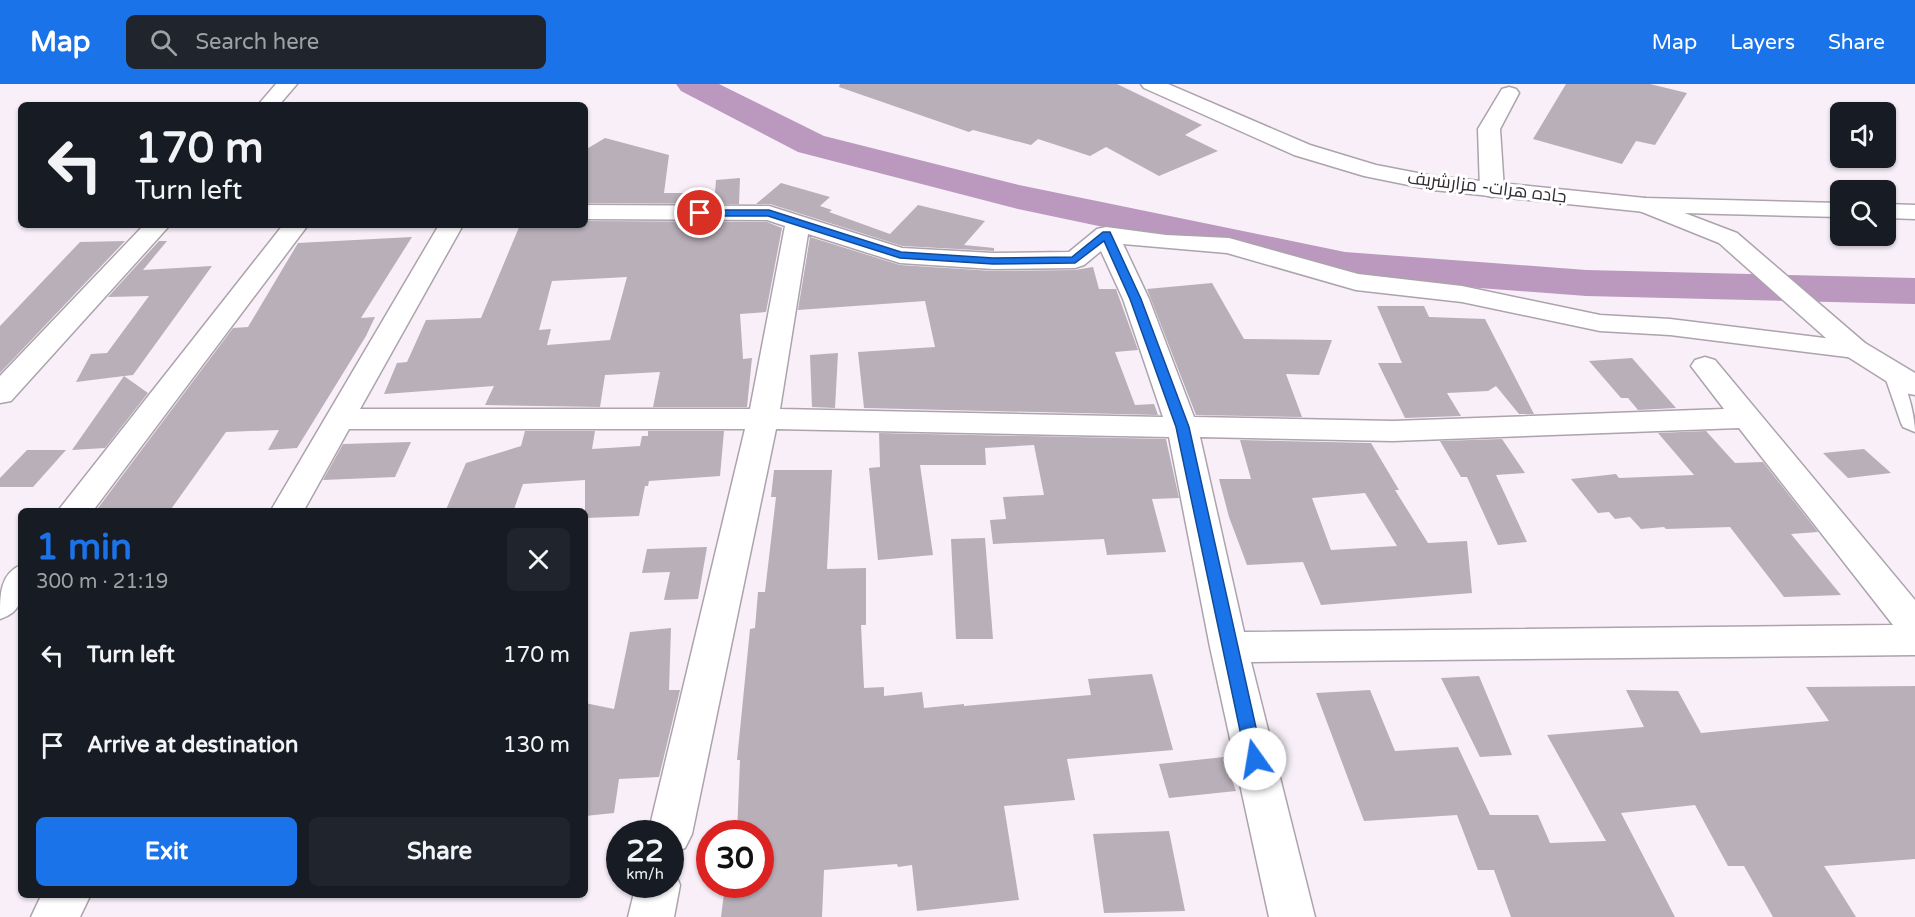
<!DOCTYPE html>
<html lang="en">
<head>
<meta charset="utf-8">
<style>
	body { margin:0; font-family:"Varela Round",Cairo,sans-serif; background:#20242c; color:#f1f3f6; height:100vh; display:flex; flex-direction:column; font-size:22px; white-space:nowrap }
	* { box-sizing:border-box; margin:0 }
	p { font-size:20px; color:#9ea1a6 }
	.icon { flex:none; width:33px; height:33px; fill:none; stroke:currentColor; stroke-width:2; stroke-linecap:round; stroke-linejoin:round }
	.map { position:relative; flex:1; overflow:hidden }
	.side { position:absolute; left:18px; top:424px; width:570px; height:390px; display:flex; flex-direction:column; background:#171b24; border-radius:9px; box-shadow:0 2px 4px #0004 }
	.side>* { flex:none }
	.hud { position:absolute; left:18px; top:18px; width:570px; height:126px; border-radius:9px; box-shadow:0 2px 4px #0004; background:#171b24; color:#f1f3f6; overflow:hidden }
	.buttons { position:absolute; left:1830px; top:18px; display:grid; gap:12px }
	.buttons a { display:grid; place-items:center; width:66px; height:66px; border-radius:9px; background:#171b24; box-shadow:0 2px 4px #0004; font-size:30px }
	.speed { position:absolute; left:606px; top:736px; display:flex; gap:12px; font-size:30px; font-weight:700; text-align:center }
	.speed>* { display:grid; place-content:center; width:78px; height:78px; border-radius:50%; background:#171b24; box-shadow:0 2px 4px #0004; line-height:1 }
	.speed small { font-size:15px; font-weight:400 }
	.speed .limit { border:9px solid #d22; background:#fff; color:#111 }
	.pin { position:absolute; display:grid; place-items:center; width:51px; height:51px; color:#fff; margin:-26px; border:3px solid #fff; border-radius:50%; box-shadow:0 2px 6px #0007 }
	.me { position:absolute; width:66px; margin:-33px; rotate:347deg; stroke-linejoin:round; filter:drop-shadow(0 0 4px #0008) }
	.turn { display:flex; align-items:center; gap:21px; height:126px; padding:0 18px; font-size:27px }
	.turn .icon { width:78px; height:78px; stroke-width:2.5 }
	.turn b { display:block; font-size:42px; line-height:51px }
	.round { display:grid; place-items:center; flex:none; width:63px; height:63px; border-radius:9px; background:#20242c }
	.summary { display:flex; align-items:center; justify-content:space-between; height:102px; padding:0 18px }
	h1 { font-size:36px; font-weight:700; line-height:45px; color:#1a73e8 }
	.button { display:flex; gap:12px; margin-top:auto; padding:12px 18px }
	.button a { flex:1; height:69px; border-radius:9px; background:#1a73e8; color:#fff; font-size:24px; font-weight:700; line-height:69px; text-align:center }
	.button a+a { background:#20242c; color:#f1f3f6 }
	ul { padding:0; list-style:none }
	li { display:flex; align-items:center; gap:18px; height:90px; padding:0 18px }
	li div { flex:1 }
	li b { display:block; font-size:22px }
	li em { font-style:normal }
	header { display:flex; align-items:center; gap:36px; box-sizing:border-box; height:84px; padding:0 30px; background:#1a73e8; color:#fff }
	header strong { font-size:28px }
	nav { display:flex; gap:33px; margin-inline-start:auto; font-size:21px }
	.search { width:420px; height:54px; background:#20242c; display:flex; align-items:center; gap:15px; box-sizing:border-box; padding:0 21px; border-radius:9px; color:#9ea1a6; font-size:22px }
	.map>svg:first-child { display:block }
	.lines { fill:none; stroke-linecap:round; stroke-linejoin:round }
	.river { fill:#bb98be; fill-rule:evenodd }
	.building { fill:#b8afb8; fill-rule:evenodd }
	.lane-casing { stroke:#aca3ac; stroke-width:3 }
	.street-casing { stroke:#aca3ac; stroke-width:3 }
	.primary-casing { stroke:#aca3ac; stroke-width:3 }
	.highway-casing { stroke:#aca3ac; stroke-width:3 }
	.lane { fill:#fff; fill-rule:evenodd }
	.street { fill:#fff; fill-rule:evenodd }
	.primary { fill:#fff; fill-rule:evenodd }
	.highway { fill:#fff; fill-rule:evenodd }
	.route { fill:#1a73e8; stroke:#114b97; stroke-width:1.5 }
	.labels { text-anchor:middle; stroke-width:6; stroke-linejoin:round; paint-order:stroke }
	.far-street-label { font-size:18px; fill:#2f2b2f; stroke:#fff }
</style>
</head>
<body>
<header>
<strong>Map</strong>
<div class="search"><svg class="icon" aria-label="search" viewBox="0 0 24 24"><circle cx="10" cy="10" r="6"/><path d="M15 15l6 6"/></svg>Search here</div>
<nav><a>Map</a><a>Layers</a><a>Share</a></nav>
</header>
<div class="map">
<svg width="1915" height="833" viewBox="0 0 1915 833">
	<rect width="100%" height="100%" fill="#f8eff8"/>
	<g class="lines">
		<path class="river" d="M676,0H719L824,52L1019,101L1345,168L1586,186L1915,194V220L1586,212L1345,194L1018,125L798,68L681,7Z"/>
	</g>
	<path class="building" d="M840,0H1117L1202,41L1185,51L1218,67L1159,92L1106,63L1090,72L1038,55L1031,61L973,46L969,48L839,3Z
		M1566,0H1650L1687,9L1655,61L1636,57L1622,80L1533,55Z
		M605,54L669,71L664,109H715L716,96L740,94L739,120L585,119V66Z
		M781,99L830,113L820,122L832,126L829,128L890,150L918,121L985,137L964,161L994,164V167L902,162L770,120H756Z
		M585,137L767,138L782,144L766,228L740,230L743,275L752,274L747,323H653L660,288L605,291L600,323L485,321L494,302L384,310L397,279L407,278L426,236L481,234L520,141H585ZM627,193L610,256L547,261L551,245L539,246L552,197Z
		M412,153L361,234L375,233L366,252L297,364L268,366L279,346L226,348L169,428H95L233,244L248,243L298,159Z
		M810,153L900,181L993,187L1075,186L1093,183L1099,205H1116L1138,266L1115,268L1135,321L1154,320L1158,331L864,324L858,268L935,263L925,217L798,226Z
		M125,157L0,289V242L80,158Z
		M159,157H167L143,186L212,182L133,291L124,292L148,309L105,364L72,366L124,292L76,298L91,270L107,269L149,212L108,213Z
		M1212,199L1244,255L1332,256L1319,291L1286,290L1302,333L1196,331L1147,205Z
		M1377,222H1424L1429,233L1485,235L1534,330H1519L1496,302L1488,307L1447,309L1461,332L1405,334L1378,279H1402Z
		M838,269L835,324L812,323L810,271Z
		M1632,274L1676,324L1638,326L1628,314H1621L1589,277Z
		M525,347H595L592,365L640,362L642,352H648V347H724L720,392L649,397L648,402H645L639,432L585,434V396L523,400L513,428H445L466,379L521,362Z
		M1706,347L1735,379L1763,378L1818,448L1791,450L1841,511L1784,513L1730,443L1666,445L1664,443L1641,445L1630,433L1615,435L1609,428L1598,429L1571,395L1616,390L1619,394L1694,391L1658,349Z
		M879,349L1166,355L1179,414L1152,415L1166,468L1107,471L1104,455L993,460L990,436L1006,435L1003,413L1044,411L1034,361L985,364L986,381H920L933,471L878,476L869,384L880,383Z
		M1502,355L1525,389L1496,391L1527,458L1498,461L1467,393H1461L1440,357Z
		M1240,356L1371,359L1399,406H1395L1428,459L1467,457L1472,509L1321,521L1303,478L1247,481L1229,433L1219,395H1251ZM1365,409L1397,462L1331,466L1312,414Z
		M411,358L395,393L323,396L343,360Z
		M1864,365L1891,389L1848,394L1823,369Z
		M27,366H66L33,403H0V394Z
		M774,386H832L827,485L866,484V541H861L864,604L884,603V612L922,608L924,624L964,620V622L1091,611L1088,595L1152,590L1173,666L1067,675L1075,716L1004,722L1019,816L917,827L912,781L898,783L897,780L824,786L822,833H721L725,801H760V750H737L740,676H737L750,545L755,544L758,508H765L776,413H771Z
		M985,454L993,555H956L951,455Z
		M707,463L698,515L664,516L670,488L642,489L647,465Z
		M671,544L669,606H680L659,693L619,695L614,729L585,732V619L614,625L630,548Z
		M1479,592L1512,671L1480,673L1441,594Z
		M1915,602V775L1824,782L1856,833H1773L1744,782H1728L1695,721L1621,729L1675,833H1511L1494,786H1478L1457,731L1364,737L1316,609L1370,606L1395,667L1458,663L1490,731H1538L1550,759L1606,757L1547,651L1644,643L1626,606L1678,607L1701,649L1829,637L1806,603Z
		M1224,673L1236,707L1169,714L1159,680Z
		M1169,747L1185,827L1104,829L1093,750Z"/>
	<g class="lines">
		<defs>
			<path id="lane" d="M1891,282C1905,286 1915,333 1915,348L1903,343L1901,339L1883,287Z"/>
			<path id="street" d="M276,0H297L279,21H258Z
				M1509,3L1516,5L1519,9L1500,45L1504,106L1500,111L1492,113L1484,111L1480,106L1478,45L1502,5Z
				M585,121L769,122L902,164L993,169L1069,168L1097,145L1106,143L1166,151L1229,154L1358,190L1462,202L1600,231L1670,235L1865,259L1869,265L1865,271L1855,274L1670,251L1600,247L1462,218L1356,206L1227,169L1123,160L1149,215L1194,333L1393,337L1724,325L1691,282L1695,276L1705,273L1715,276L1915,516V571L1251,578L1315,833H1269L1210,563L1169,353L776,345L692,750L685,764L670,770V750H648L745,345H349L303,428H270L439,141H463L360,325H750L785,142L767,136L585,135ZM808,150L900,179L993,185L1075,184L1084,181L1101,167L1123,215L1163,333L780,325ZM1739,344L1893,541L1244,548L1200,353L1393,357Z
				M144,141H170L11,317L0,319V292Z
				M283,141H308L92,428H57Z
				M21,481C21,506 28,526 0,535C0,510 0,490 21,481Z
				M670,784L674,786L680,801L674,833H628L636,801H670Z
				M41,812H90L80,833H31Z"/>
			<path id="primary" d="M1645,114L1737,149L1865,259L1915,289V311L1905,309L1845,271L1719,159L1637,126L1633,121L1637,116Z"/>
			<path id="highway" d="M1141,0H1168L1310,61L1376,81L1433,92L1645,114L1840,119V133L1645,128L1433,106L1364,92L1294,71L1144,4Z
				M1886,120L1915,121V135L1886,134Z"/>
		</defs>
		<use href="#lane" class="lane-casing"/>
		<use href="#street" class="street-casing"/>
		<use href="#primary" class="primary-casing"/>
		<use href="#highway" class="highway-casing"/>
		<use href="#lane" class="lane"/>
		<use href="#street" class="street"/>
		<use href="#primary" class="primary"/>
		<use href="#highway" class="highway"/>
	</g>
	<path class="route" d="M697,126H769L901,168L993,174L1072,173L1103,148H1110L1141,215L1189,343L1263,675L1261,681L1255,683L1249,681L1246,675L1176,343L1130,215L1104,157L1075,179L993,180L900,174L768,132H700L695,129Z"/>
	<g class="labels">
		<g class="far-street-label">
			<text transform="translate(1487 103) rotate(7)" y="6">جاده هرات- مزارشریف</text>
		</g>
	</g>
</svg>
<div class="buttons">
<a><svg class="icon" aria-label="sound" viewBox="0 0 24 24"><path d="M4 9h4l5-4v14l-5-4H4zM17 9q2 3 0 6"/></svg></a>
<a><svg class="icon" aria-label="search" viewBox="0 0 24 24"><circle cx="10" cy="10" r="6"/><path d="M15 15l6 6"/></svg></a>
</div>
<div class="speed"><div>22<small>km/h</small></div><div class="limit">30</div></div>
<div class="pin" style="left:700px;top:129px;background:#d93025"><svg class="icon" aria-label="arrive" viewBox="0 0 24 24"><path d="M6 21V4h12l-3 4 3 4H6"/></svg></div>
<svg class="me" style="left:1255px;top:675px" viewBox="-20 -20 40 40"><circle r="19" fill="#fff"/><path d="M0-13L10 11 0 6-10 11z" fill="#1a73e8"/></svg>
<div class="hud">
<div class="turn"><svg class="icon" aria-label="left" viewBox="0 0 24 24"><path d="M17 20v-9H6M10 6l-5 5 5 5"/></svg><div><b>170 m</b>Turn left</div></div>
</div>
<section class="side">
<div class="summary"><div><h1>1 min</h1><p>300 m · 21:19</p></div><a class="round"><svg class="icon" aria-label="close" viewBox="0 0 24 24"><path d="M6 6l12 12M18 6L6 18"/></svg></a></div>
<ul>
<li><svg class="icon" aria-label="left" viewBox="0 0 24 24"><path d="M17 20v-9H6M10 6l-5 5 5 5"/></svg><div><b>Turn left</b></div><em>170 m</em></li>
<li><svg class="icon" aria-label="arrive" viewBox="0 0 24 24"><path d="M6 21V4h12l-3 4 3 4H6"/></svg><div><b>Arrive at destination</b></div><em>130 m</em></li>
</ul>
<div class="button"><a>Exit</a><a>Share</a></div>
</section>
</div>
</body>
</html>
